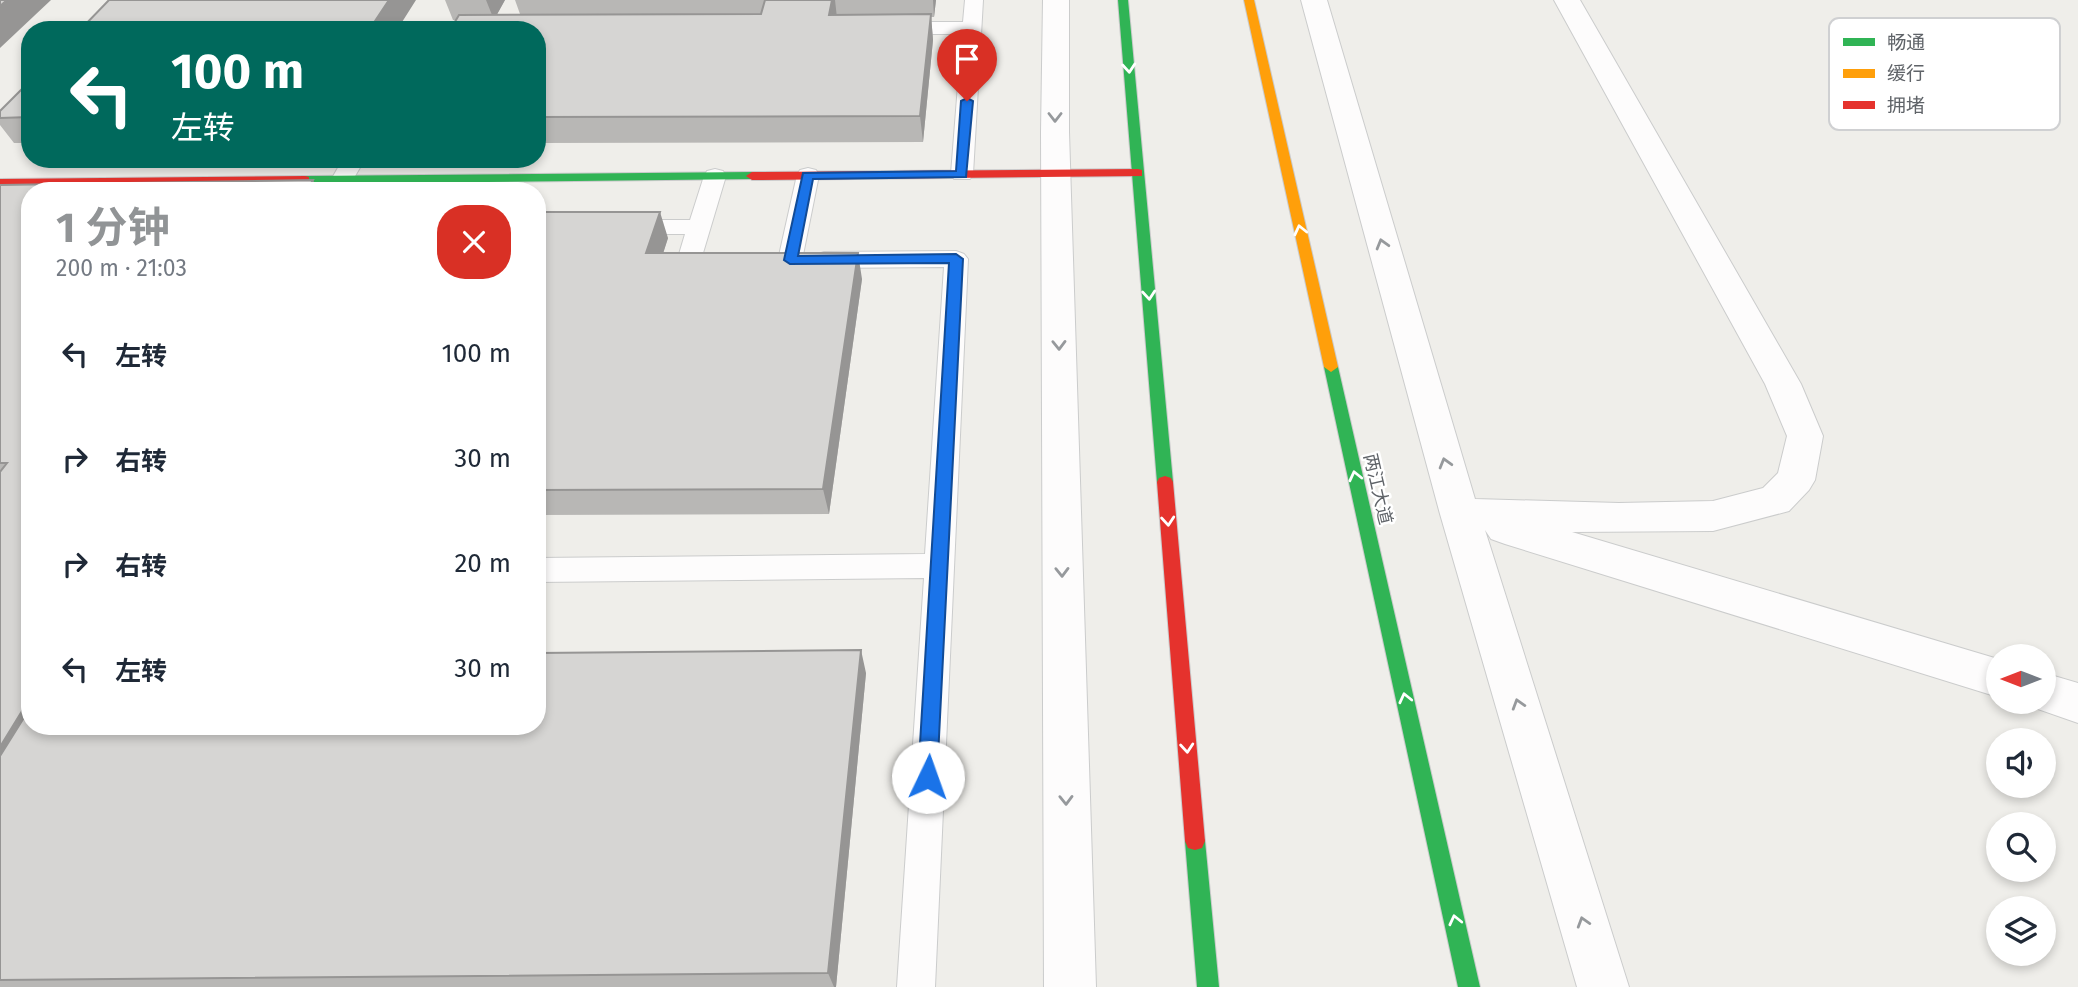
<!DOCTYPE html>
<html lang="zh">
<head>
<meta charset="utf-8">
<style>
	body { margin:0; font-family:"Fira Sans","Noto Sans SC",sans-serif; background:#f2f2f3; color:#1f2937; height:100vh; display:flex; flex-direction:column; font-size:26px; white-space:nowrap }
	* { box-sizing:border-box; margin:0 }
	p { font-size:23px; color:#747a83 }
	.icon { flex:none; width:38px; height:38px; fill:none; stroke:currentColor; stroke-width:2; stroke-linecap:round; stroke-linejoin:round }
	.map { position:relative; flex:1; overflow:hidden }
	.sheet { position:absolute; left:21px; top:182px; width:525px; height:553px; display:flex; flex-direction:column; background:#fff; border-radius:28px; box-shadow:0 4px 10px #0003 }
	.sheet>* { flex:none }
	.hud { position:absolute; left:21px; top:21px; width:525px; height:147px; border-radius:28px; box-shadow:0 4px 10px #0003; background:#00695c; color:#fff; overflow:hidden }
	.needle { width:46px; rotate:270deg }
	.fabs { position:absolute; left:1986px; top:644px; display:grid; gap:14px }
	.fabs a { display:grid; place-items:center; width:70px; height:70px; border-radius:50%; background:#fff; box-shadow:0 4px 10px #0003; font-size:35px }
	.pin { position:absolute; display:grid; place-items:center; width:60px; height:60px; color:#fff; margin:-72px -30px; border-radius:50% 50% 50% 0; rotate:-45deg; box-shadow:0 0 7px #0007 }
	.pin .icon { rotate:45deg }
	.me { position:absolute; width:77px; margin:-38px; rotate:3deg; stroke-linejoin:round; filter:drop-shadow(0 0 5px #0008) }
	.turn { display:flex; align-items:center; gap:24px; height:147px; padding:0 35px; font-size:32px }
	.turn .icon { width:91px; height:91px; stroke-width:2.5 }
	.turn b { display:block; font-size:49px; line-height:60px }
	.round { display:grid; place-items:center; flex:none; width:74px; height:74px; border-radius:28px; background:#f2f2f3 }
	.headline { display:flex; align-items:center; justify-content:space-between; height:119px; padding:0 35px }
	h1 { font-size:42px; font-weight:700; line-height:52px; color:#919496 }
	ul { padding:0; list-style:none }
	li { display:flex; align-items:center; gap:21px; height:105px; padding:0 35px }
	li div { flex:1 }
	li b { display:block; font-size:26px }
	li em { font-style:normal }
	.map>svg:first-child { display:block }
	.lines { fill:none; stroke-linecap:round; stroke-linejoin:round }
	.lane-casing { stroke:#cbcccc; stroke-width:2 }
	.street-casing { stroke:#cbcccc; stroke-width:2 }
	.fast-casing { stroke:#cacacb; stroke-width:2 }
	.slow-casing { stroke:#cacacb; stroke-width:2 }
	.jam-casing { stroke:#cacacb; stroke-width:2 }
	.lane { fill:#fdfcfc; fill-rule:evenodd }
	.street { fill:#fdfcfc; fill-rule:evenodd }
	.fast { fill:#30b455; fill-rule:evenodd }
	.slow { fill:#ff9f0a; fill-rule:evenodd }
	.jam { fill:#e5322d; fill-rule:evenodd }
	.wall { fill:#b8b7b5 }
	.shaded-wall { fill:#969594 }
	.building { fill:#d6d5d3; stroke:#969594; stroke-width:2 }
	.oneway { stroke:#fff }
	.oneway2 { stroke:#96999c }
	.route { fill:#1a73e8; stroke:#114b97; stroke-width:2 }
	.labels { text-anchor:middle; stroke-width:5; stroke-linejoin:round; paint-order:stroke }
	.street-label { font-size:18px; fill:#5f6368; stroke:#fff }
	.key { fill:#fff; stroke:#cfd0d2; stroke-width:2 }
	.key-label { font-size:19px; fill:#5f6368 }
</style>
</head>
<body>
<div class="map">
<svg width="2078" height="987" viewBox="0 0 2078 987">
	<rect width="100%" height="100%" fill="#efeeea"/>
	<g class="lines">
		<defs>
			<path id="lane" d="M965,0H983L973,174L970,179H954L951,174L962,34H894L885,28L894,22H963Z
				M433,22H489L498,28L425,30L426,24Z
				M343,159H365L351,183H335L332,178Z
				M808,168L816,170L819,175L802,260L798,265L790,268L782,265L778,260L797,175L800,170Z
				M715,169L723,171L726,176L703,253L728,256L732,261L728,266L720,269L681,266L677,261L685,234H628L620,232L617,227L620,222L628,220H690L704,176L707,171Z
				M956,251L964,254L968,259L935,987H897L924,578L537,582V558L925,554L944,267L824,268L816,265L812,260L816,255L824,252Z"/>
			<path id="street" d="M1043,0H1069V132L1096,987H1044L1041,132Z
				M1301,0H1327L1475,499L1619,503L1713,501L1763,488L1778,473L1787,436L1765,384L1554,0H1580L1801,384L1823,436L1815,480L1809,490L1789,511L1713,531L1572,532L1998,659V697L1505,544L1491,539L1485,530L1629,987H1577L1440,514Z
				M2044,673L2078,683V723L2029,706L2027,702H2044Z"/>
			<path id="fast" d="M1118,0H1128L1173,482L1171,486H1159L1157,482Z
				M752,172L758,176L756,179L305,184L299,180L305,176Z
				M1331,362L1338,367L1480,987H1458L1324,367Z
				M1195,832L1202,834L1205,841L1219,987H1197L1185,841L1188,834Z"/>
			<path id="slow" d="M1244,0H1254L1338,367L1331,372L1324,367Z"/>
			<path id="jam" d="M1138,169L1142,170V176L752,180L746,176L752,172Z
				M305,176L309,177V183L0,187V179Z
				M1165,476L1171,478L1173,482L1205,841L1202,848L1195,850L1188,848L1185,841L1157,482L1159,478Z"/>
		</defs>
		<use href="#lane" class="lane-casing"/>
		<use href="#street" class="street-casing"/>
		<use href="#fast" class="fast-casing"/>
		<use href="#slow" class="slow-casing"/>
		<use href="#jam" class="jam-casing"/>
		<use href="#lane" class="lane"/>
		<use href="#street" class="street"/>
		<use href="#fast" class="fast"/>
		<use href="#slow" class="slow"/>
		<use href="#jam" class="jam"/>
	</g>
	<path class="wall" d="M445,0H505L497,14H520L515,0H936L934,17H931L933,40L923,142L537,143V30L453,20Z
		M30,81V143H14L0,125V111Z
		M0,185L30,191V726L866,673L836,987H0Z
		M537,212L668,238L663,253L862,279L829,514L537,515Z"/>
	<path class="shaded-wall" d="M7,0H51L0,48V6Z
		M389,0H416L397,30H369Z
		M486,0H505L494,20Z
		M832,0H835L837,18L829,15Z
		M933,0H936L934,17Z
		M931,14L933,40L923,142L920,116Z
		M313,180L319,191H306Z
		M660,212L668,238L655,279L646,253Z
		M858,253L862,279L829,514L823,489Z
		M861,650L866,673L836,987H834L828,973Z
		M30,698V726L0,799V747Z"/>
	<path class="building" d="M0,0H7L0,6Z
		M109,0H389L369,30H80Z
		M765,0H832L829,15L931,14L920,116L537,117V30H450L459,15L761,14Z
		M30,81V117L0,118V111Z
		M313,180L306,191H30V698L0,747V472L7,463H0V185Z
		M537,212H660L646,253H858L823,489L537,490Z
		M861,650L828,973L0,980V756L30,708V726H537V653Z"/>
	<defs><path id="oneway-chevron" d="M-2-3.5L2.5 0L-2 3.5" fill="none" stroke-width="1.6" stroke-linecap="round" stroke-linejoin="round" transform="scale(1.75)"/></defs>
	<g class="oneway">
		<use href="#oneway-chevron" transform="translate(1129 68) rotate(85)"/>
		<use href="#oneway-chevron" transform="translate(1300 230) rotate(-103)"/>
		<use href="#oneway-chevron" transform="translate(1149 295) rotate(85)"/>
		<use href="#oneway-chevron" transform="translate(1355 476) rotate(-103)"/>
		<use href="#oneway-chevron" transform="translate(1168 521) rotate(85)"/>
		<use href="#oneway-chevron" transform="translate(1405 698) rotate(-103)"/>
		<use href="#oneway-chevron" transform="translate(1187 748) rotate(85)"/>
		<use href="#oneway-chevron" transform="translate(1455 920) rotate(-103)"/>
	</g>
	<g class="oneway2">
		<use href="#oneway-chevron" transform="translate(1055 117) rotate(90)"/>
		<use href="#oneway-chevron" transform="translate(1382 244) rotate(-106)"/>
		<use href="#oneway-chevron" transform="translate(1059 345) rotate(89)"/>
		<use href="#oneway-chevron" transform="translate(1445 463) rotate(-106)"/>
		<use href="#oneway-chevron" transform="translate(1062 572) rotate(89)"/>
		<use href="#oneway-chevron" transform="translate(1518 704) rotate(-107)"/>
		<use href="#oneway-chevron" transform="translate(1066 800) rotate(89)"/>
		<use href="#oneway-chevron" transform="translate(1583 922) rotate(-107)"/>
	</g>
	<path class="route" d="M967,98L973,101L966,177L813,179L798,256L956,254L963,259L937,777L934,783L928,786L921,783L918,777L949,263L790,264L784,260L803,173L956,171L961,101Z"/>
	<g class="labels">
		<g class="street-label">
			<text transform="translate(1378 489) rotate(77)" y="6">两江大道</text>
		</g>
	</g>
	<rect x="1829" y="18" width="231" height="112" rx="10" class="key"/>
	<rect x="1843" y="38" width="32" height="8" fill="#30b455"/>
	<rect x="1843" y="69" width="32" height="9" fill="#ff9f0a"/>
	<rect x="1843" y="101" width="32" height="8" fill="#e5322d"/>
	<g class="key-label">
		<text x="1887" y="49">畅通</text>
		<text x="1887" y="80">缓行</text>
		<text x="1887" y="112">拥堵</text>
	</g>
</svg>
<div class="fabs">
<a><svg class="needle" viewBox="-14 -14 28 28"><path d="M0-13l5 13h-10z" fill="#e53935"/><path d="M0 13l5-13h-10z" fill="#747a83"/></svg></a>
<a><svg class="icon" aria-label="sound" viewBox="0 0 24 24"><path d="M4 9h4l5-4v14l-5-4H4zM17 9q2 3 0 6"/></svg></a>
<a><svg class="icon" aria-label="search" viewBox="0 0 24 24"><circle cx="10" cy="10" r="6"/><path d="M15 15l6 6"/></svg></a>
<a><svg class="icon" aria-label="layers" viewBox="0 0 24 24"><path d="M12 4l9 5-9 5-9-5zM3 14l9 5 9-5"/></svg></a>
</div>
<div class="pin" style="left:967px;top:101px;background:#d93025"><svg class="icon" aria-label="arrive" viewBox="0 0 24 24"><path d="M6 21V4h12l-3 4 3 4H6"/></svg></div>
<svg class="me" style="left:928px;top:777px" viewBox="-20 -20 40 40"><circle r="19" fill="#fff"/><path d="M0-13L10 11 0 6-10 11z" fill="#1a73e8"/></svg>
<div class="hud">
<div class="turn"><svg class="icon" aria-label="left" viewBox="0 0 24 24"><path d="M17 20v-9H6M10 6l-5 5 5 5"/></svg><div><b>100 m</b>左转</div></div>
</div>
<section class="sheet">
<div class="headline"><div><h1>1 分钟</h1><p>200 m · 21:03</p></div><a class="round" style="background:#d93025;color:#fff"><svg class="icon" aria-label="close" viewBox="0 0 24 24"><path d="M6 6l12 12M18 6L6 18"/></svg></a></div>
<ul>
<li><svg class="icon" aria-label="left" viewBox="0 0 24 24"><path d="M17 20v-9H6M10 6l-5 5 5 5"/></svg><div><b>左转</b></div><em>100 m</em></li>
<li><svg class="icon" aria-label="right" viewBox="0 0 24 24"><path d="M7 20v-9h11M14 6l5 5-5 5"/></svg><div><b>右转</b></div><em>30 m</em></li>
<li><svg class="icon" aria-label="right" viewBox="0 0 24 24"><path d="M7 20v-9h11M14 6l5 5-5 5"/></svg><div><b>右转</b></div><em>20 m</em></li>
<li><svg class="icon" aria-label="left" viewBox="0 0 24 24"><path d="M17 20v-9H6M10 6l-5 5 5 5"/></svg><div><b>左转</b></div><em>30 m</em></li>
</ul>
</section>
</div>
</body>
</html>
